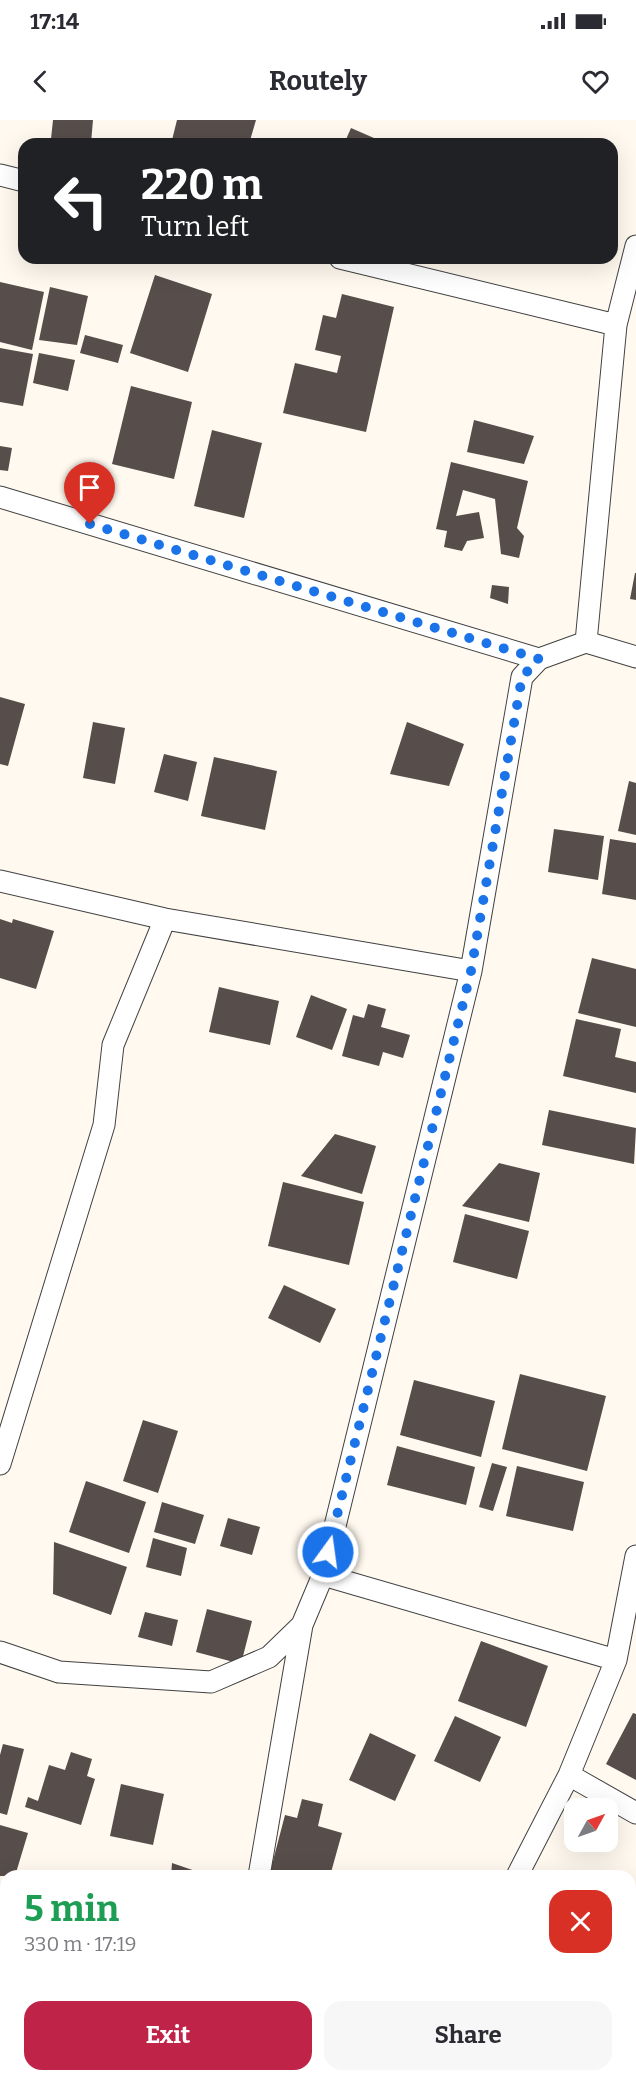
<!DOCTYPE html>
<html lang="en">
<head>
<meta charset="utf-8">
<style>
	body { margin:0; font-family:Bitter,serif; background:#f7f7f7; color:#2b2b33; height:100vh; display:flex; flex-direction:column; font-size:22px; white-space:nowrap }
	* { box-sizing:border-box; margin:0 }
	p { font-size:20px; color:#7c7c81 }
	.icon { flex:none; width:33px; height:33px; fill:none; stroke:currentColor; stroke-width:2; stroke-linecap:round; stroke-linejoin:round }
	.map { position:relative; flex:1; overflow:hidden }
	.details { position:absolute; left:0px; top:1750px; width:636px; height:212px; display:flex; flex-direction:column; background:#fff; border-radius:18px 18px 0 0; box-shadow:0 6px 24px #0002 }
	.details>* { flex:none }
	.hud { position:absolute; left:18px; top:18px; width:600px; height:126px; border-radius:18px; box-shadow:0 6px 24px #0002; background:#202124; color:#fff; overflow:hidden }
	.needle { width:39px; rotate:50deg }
	.controls { position:absolute; left:564px; top:1678px; display:grid; gap:12px }
	.controls a { display:grid; place-items:center; width:54px; height:54px; border-radius:12px; background:#fff; box-shadow:0 6px 24px #0002; font-size:30px }
	.pin { position:absolute; display:grid; place-items:center; width:51px; height:51px; color:#fff; margin:-62px -26px; border-radius:50% 50% 50% 0; rotate:-45deg; box-shadow:0 0 6px #0007 }
	.pin .icon { rotate:45deg }
	.me { position:absolute; width:66px; margin:-33px; rotate:14deg; stroke-linejoin:round; filter:drop-shadow(0 0 4px #0008) }
	.turn { display:flex; align-items:center; gap:21px; height:126px; padding:0 24px; font-size:27px }
	.turn .icon { width:78px; height:78px; stroke-width:2.5 }
	.turn b { display:block; font-size:42px; line-height:51px }
	.round { display:grid; place-items:center; flex:none; width:63px; height:63px; border-radius:18px; background:#f7f7f7 }
	.overview { display:flex; align-items:center; justify-content:space-between; height:102px; padding:0 24px }
	h1 { font-size:36px; font-weight:700; line-height:45px; color:#1e9e55 }
	.action { display:flex; gap:12px; margin-top:auto; padding:12px 24px }
	.action a { flex:1; height:69px; border-radius:18px; background:#bf2448; color:#fff; font-size:24px; font-weight:700; line-height:69px; text-align:center }
	.action a+a { background:#f7f7f7; color:#2b2b33 }
	.status { display:flex; justify-content:space-between; align-items:center; height:42px; padding:0 30px; background:#fff; direction:ltr }
	.status svg { height:16px; fill:currentColor }
	header { display:flex; justify-content:space-between; align-items:center; height:78px; padding:0 24px; background:#fff; font-size:27px; font-weight:700 }
	.map>svg:first-child { display:block }
	.building { fill:#574d4a }
	.lines { fill:none; stroke-linecap:round; stroke-linejoin:round }
	.minor-casing { stroke:#414141; stroke-width:23 }
	.minor { stroke:#fff; stroke-width:21 }
	.route { stroke:#1a73e8; stroke-width:10; stroke-dasharray:0 18 }
</style>
</head>
<body>
<div class="status"><b>17:14</b><svg viewBox="0 0 49 12"><path d="M0 12V9h3v3zM5 12V6h3v6zM10 12V3h3v9zM15 12V0h3v12zM26 1h20v11H26zM47 4h2v5h-2z"/></svg></div>
<header><svg class="icon" aria-label="back" viewBox="0 0 24 24"><path d="M15 5l-7 7 7 7"/></svg>Routely<svg class="icon" aria-label="heart" viewBox="0 0 24 24"><path d="M12 20l-8-8c-3-5 5-10 8-4 3-6 11-1 8 4z"/></svg></header>
<div class="map">
<svg width="636" height="1961" viewBox="0 0 636 1961">
	<rect width="100%" height="100%" fill="#fff9ef"/>
	<path class="building" d="M53,0H93L91,23L51,19Z
		M177,0H256L249,24H171Z
		M351,8L374,18L372,24H344Z
		M155,155L212,174L188,252L130,233Z
		M0,162L44,172L32,230L0,222Z
		M50,167L88,176L77,225L39,220Z
		M342,174L394,187L366,312L283,293L295,243L337,253L341,236L315,230L323,195L336,198Z
		M85,215L123,225L118,243L80,233Z
		M0,228L33,234L23,286L0,282Z
		M39,233L75,240L68,271L33,263Z
		M131,266L192,282L174,359L112,344Z
		M474,300L534,316L524,344L467,332Z
		M212,310L262,323L244,398L194,386Z
		M0,326L12,328L8,351L0,350Z
		M451,342L528,361L517,408L524,416L519,438L501,434L495,379L463,370L456,396L479,392L484,418L467,421L462,431L444,427L447,411L436,409Z
		M635,453H636V480L630,479Z
		M492,465L509,467L508,484L490,478Z
		M0,577L25,584L8,646L0,644Z
		M93,602L125,608L115,664L83,658Z
		M407,602L464,624L449,666L390,654Z
		M164,634L197,642L188,681L154,672Z
		M214,637L277,651L265,710L201,696Z
		M629,661L636,663V715L618,711Z
		M554,709L604,716L598,760L548,752Z
		M610,719L636,723V780L602,774Z
		M0,799L12,803L13,799L54,811L36,869L0,858Z
		M592,838L636,849V907L578,893Z
		M219,867L279,881L270,925L209,912Z
		M311,875L347,889L332,930L296,917Z
		M368,884L386,889L381,907L410,915L403,938L383,932L379,946L342,936L353,895L364,898Z
		M576,899L621,909L615,937L636,942V973L563,956Z
		M549,990L636,1008L634,1044L542,1025Z
		M335,1014L376,1026L362,1074L301,1056Z
		M499,1043L540,1053L529,1102L462,1086Z
		M283,1062L364,1082L349,1145L268,1126Z
		M465,1094L529,1111L517,1159L453,1142Z
		M284,1165L336,1189L320,1223L268,1198Z
		M520,1254L606,1276L587,1351L502,1329Z
		M414,1260L495,1281L481,1337L400,1315Z
		M143,1300L178,1311L158,1373L123,1361Z
		M397,1326L475,1347L466,1385L387,1365Z
		M492,1343L507,1347L493,1391L479,1387Z
		M517,1346L584,1362L573,1411L506,1396Z
		M86,1361L146,1382L129,1433L69,1412Z
		M162,1382L204,1395L195,1424L154,1412Z
		M228,1398L260,1407L252,1435L220,1426Z
		M153,1418L187,1428L181,1456L146,1447Z
		M54,1422L127,1447L111,1495L53,1474Z
		M207,1489L252,1501L241,1544L196,1532Z
		M145,1492L178,1500L172,1526L138,1517Z
		M481,1521L548,1546L526,1607L458,1581Z
		M633,1593L636,1594V1660L606,1644Z
		M455,1596L501,1617L480,1662L434,1641Z
		M370,1613L416,1635L395,1681L349,1660Z
		M3,1624L24,1629L7,1695L0,1693V1635Z
		M71,1632L92,1639L87,1656L95,1659L81,1705L25,1687L28,1677L38,1681L49,1645L65,1650Z
		M121,1664L164,1674L153,1725L110,1716Z
		M302,1679L323,1684L318,1706L342,1713L330,1756H269L285,1695L297,1698Z
		M0,1705L28,1713L15,1756H0Z
		M172,1743L210,1756H171Z
		M636,1819V1874L630,1868V1825Z
		M630,1909L636,1914V1961H620L614,1956H630Z
		M66,1956H144L143,1961H65Z
		M250,1956H289L291,1957L288,1961H247Z"/>
	<g class="lines">
		<defs>
			<path id="minor" d="M0,55L24,61
				M340,138L616,205
				M0,377L539,539
				M586,522L636,537
				M0,761L165,799L471,851
				M0,1344L104,1005L113,925L165,799
				M0,1532L59,1552L211,1562L269,1537L302,1505L323,1455
				M616,1540L323,1455L471,851L522,557L539,539L586,522L616,205L636,126
				M569,1655L636,1693
				M259,1756L302,1505
				M517,1756L569,1655L616,1540L636,1436
				M0,1870L6,1871
				M200,1961L202,1956
				M412,1961L415,1956"/>
		</defs>
		<use href="#minor" class="minor-casing"/>
		<use href="#minor" class="minor"/>
	</g>
	<g class="lines">
		<path class="route" d="M90,404L539,539L522,557L471,851L328,1432"/>
	</g>
</svg>
<div class="controls">
<a><svg class="needle" viewBox="-14 -14 28 28"><path d="M0-13l5 13h-10z" fill="#e53935"/><path d="M0 13l5-13h-10z" fill="#7c7c81"/></svg></a>
</div>
<div class="pin" style="left:90px;top:404px;background:#d93025"><svg class="icon" aria-label="arrive" viewBox="0 0 24 24"><path d="M6 21V4h12l-3 4 3 4H6"/></svg></div>
<svg class="me" style="left:328px;top:1432px" viewBox="-20 -20 40 40"><circle r="17" fill="#1a73e8" stroke="#fff" stroke-width="3"/><path d="M0-11L8 9 0 5-8 9z" fill="#fff"/></svg>
<div class="hud">
<div class="turn"><svg class="icon" aria-label="left" viewBox="0 0 24 24"><path d="M17 20v-9H6M10 6l-5 5 5 5"/></svg><div><b>220 m</b>Turn left</div></div>
</div>
<section class="details">
<div class="overview"><div><h1>5 min</h1><p>330 m · 17:19</p></div><a class="round" style="background:#d93025;color:#fff"><svg class="icon" aria-label="close" viewBox="0 0 24 24"><path d="M6 6l12 12M18 6L6 18"/></svg></a></div>
<div class="action"><a>Exit</a><a>Share</a></div>
</section>
</div>
</body>
</html>
